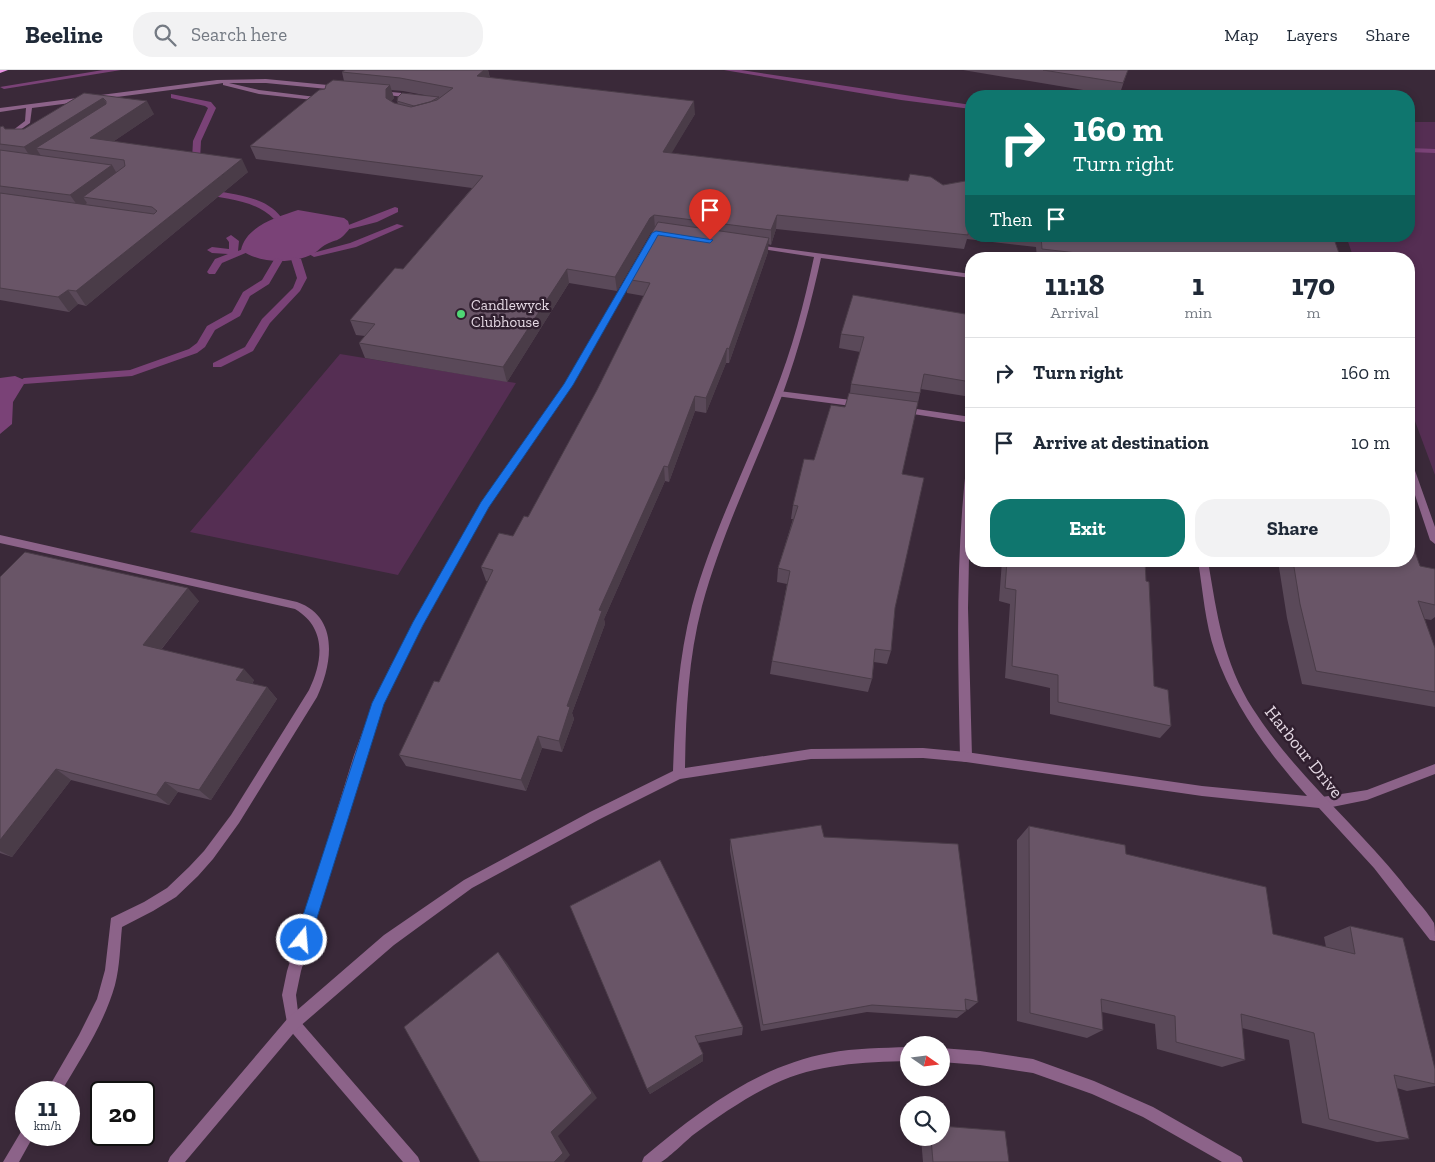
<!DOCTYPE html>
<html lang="en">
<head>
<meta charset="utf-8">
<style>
	body { margin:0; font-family:"Zilla Slab",serif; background:#f2f2f3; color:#1f2937; height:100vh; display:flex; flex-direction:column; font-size:19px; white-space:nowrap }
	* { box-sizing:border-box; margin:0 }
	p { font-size:16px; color:#747a83 }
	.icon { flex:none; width:28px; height:28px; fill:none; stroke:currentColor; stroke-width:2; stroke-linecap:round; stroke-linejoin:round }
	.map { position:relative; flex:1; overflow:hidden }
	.panel { position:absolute; left:965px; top:182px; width:450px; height:315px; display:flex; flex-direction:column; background:#fff; border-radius:20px; box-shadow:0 2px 8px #0003 }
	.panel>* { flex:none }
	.top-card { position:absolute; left:965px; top:20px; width:450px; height:152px; border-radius:20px; box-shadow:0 2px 8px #0003; background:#0f766e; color:#fff; overflow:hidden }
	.needle { width:32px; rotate:104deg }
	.buttons { position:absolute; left:900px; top:966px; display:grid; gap:10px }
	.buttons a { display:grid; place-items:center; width:50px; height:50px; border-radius:50%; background:#fff; box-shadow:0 2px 8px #0003; font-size:25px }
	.speed { position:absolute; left:15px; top:1011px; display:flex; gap:10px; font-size:25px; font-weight:700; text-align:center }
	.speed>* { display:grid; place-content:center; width:65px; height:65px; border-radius:50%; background:#fff; box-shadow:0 2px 8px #0003; line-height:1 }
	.speed small { font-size:12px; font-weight:400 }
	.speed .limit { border:2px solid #111; border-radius:8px; background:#fff; color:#111 }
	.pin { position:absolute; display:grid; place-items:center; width:42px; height:42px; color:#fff; margin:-51px -21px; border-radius:50% 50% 50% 0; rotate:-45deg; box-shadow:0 0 5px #0007 }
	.pin .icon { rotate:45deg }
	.me { position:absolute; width:55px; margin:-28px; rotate:17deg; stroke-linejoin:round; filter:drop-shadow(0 0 4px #0008) }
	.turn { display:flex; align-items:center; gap:18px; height:105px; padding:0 25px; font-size:22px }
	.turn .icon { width:65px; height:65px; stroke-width:2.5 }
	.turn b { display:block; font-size:35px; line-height:42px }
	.then { display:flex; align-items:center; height:48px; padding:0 25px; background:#0003; gap:10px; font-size:19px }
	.eta { display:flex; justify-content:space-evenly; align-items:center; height:85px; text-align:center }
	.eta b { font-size:30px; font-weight:800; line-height:35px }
	.cta { display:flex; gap:10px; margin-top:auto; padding:10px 25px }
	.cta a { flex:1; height:58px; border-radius:20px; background:#0f766e; color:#fff; font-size:20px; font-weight:800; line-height:58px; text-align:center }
	.cta a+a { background:#f2f2f3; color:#1f2937 }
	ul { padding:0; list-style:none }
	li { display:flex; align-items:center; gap:15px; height:70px; padding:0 25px; border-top:1px solid #e0e1e3 }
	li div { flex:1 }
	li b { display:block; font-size:19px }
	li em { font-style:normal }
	header { display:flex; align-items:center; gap:30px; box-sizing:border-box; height:70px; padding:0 25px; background:#fff; border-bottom:1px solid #e0e1e3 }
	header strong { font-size:24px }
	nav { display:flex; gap:28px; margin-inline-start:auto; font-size:18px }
	.search { width:350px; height:45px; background:#f2f2f3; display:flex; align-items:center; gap:12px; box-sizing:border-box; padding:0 18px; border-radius:20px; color:#747a83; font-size:19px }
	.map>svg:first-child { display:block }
	.green { fill:#552e53 }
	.water { fill:#7a4277 }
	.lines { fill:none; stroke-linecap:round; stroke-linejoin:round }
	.stream { fill:#7a4277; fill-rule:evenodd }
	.service { fill:#8c6389; fill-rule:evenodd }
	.minor { fill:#8c6389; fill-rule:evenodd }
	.primary { fill:#e894e2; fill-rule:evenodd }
	.wall { fill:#5a4959; fill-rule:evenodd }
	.shaded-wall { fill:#4a3c48 }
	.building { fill:#695567; stroke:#4a3c48 }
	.route { fill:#1a73e8; stroke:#114b97 }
	.poi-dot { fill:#4fd675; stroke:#301f2f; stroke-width:2 }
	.labels { text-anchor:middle; stroke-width:5; stroke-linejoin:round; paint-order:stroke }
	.far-poi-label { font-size:15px; fill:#e4d8e3; stroke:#301f2f; text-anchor:start }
	.street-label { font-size:18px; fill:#e4d8e3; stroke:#301f2f }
</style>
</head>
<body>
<header>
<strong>Beeline</strong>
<div class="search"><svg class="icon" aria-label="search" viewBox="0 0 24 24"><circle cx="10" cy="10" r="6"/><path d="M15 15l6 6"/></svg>Search here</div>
<nav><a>Map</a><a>Layers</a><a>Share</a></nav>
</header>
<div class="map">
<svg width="1435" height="1092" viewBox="0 0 1435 1092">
	<rect width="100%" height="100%" fill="#3a2939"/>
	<path class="green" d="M1409,52H1435V405L1409,335V189H1354L1346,166H1409Z
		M340,284L516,313L398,505L190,462Z"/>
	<path class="water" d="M298,140L344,148L348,151L350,158C337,175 337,167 322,177C319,179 317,182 313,184C293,194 260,194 241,180C246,156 277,147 298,140Z
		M15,306L22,309L24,314L13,332L12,354L0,364V308Z"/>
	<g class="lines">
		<path class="stream" d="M103,0H121L4,19L0,17Z
			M724,0H741L971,35V39L901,30Z
			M171,24L211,32L216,38L201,71L200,89L194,101L187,99L192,89L193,71L208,38L205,36L171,28Z
			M1409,78L1435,79V83L1409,82Z
			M203,118C229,125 263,124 281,147L274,149C254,129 226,130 200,123L199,121Z
			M395,137L398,138V142L377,152L350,159L346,156Z
			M397,154L404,156L356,177L314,187L309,184L350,173Z
			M231,165L239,171L238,181L243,179L248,182L222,193L215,204H209L207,202L215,189L228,184L212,183L207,180L212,177L229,179V172L226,168Z
			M293,187L301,189L307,208L300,221L270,253L253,281L221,297H213V293L245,277L262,249L293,218L297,208L291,189Z
			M275,188L283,190L269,214L250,226L240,246L215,260L205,277L197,283L132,306L24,314L19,311L24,308L130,300L189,279L197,273L207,256L232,242L243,222L262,210Z"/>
		<path class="service" d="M266,9L338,16L341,18L338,20L266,13H229L259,20L324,28L325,29L322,31L259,24L223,15V13L217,14L32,38L30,53L10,67L8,66V64L25,51L26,38L0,42V38L217,10Z
			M380,21L413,24L416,26L413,28L378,24L377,23Z
			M633,201L636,203L572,315L488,437L400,597L383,633L366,685L301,901L296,925L299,950L418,1087L420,1092H403L288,958L282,925L287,901L354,685L373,633L391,595L482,433L565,314L630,203Z
			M779,321L859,331L863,334L859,337L776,326L775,324Z
			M903,337L971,347V353L900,342V338Z
			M971,387L968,538L972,687L970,691L966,692L962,691L960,687C958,588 955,489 967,390Z
			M1409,392L1413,395L1435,457V474L1430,470L1409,407Z
			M0,465L297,532C340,547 332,595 317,627L239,753L213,789L198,806L176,827L153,841L122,857C120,876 120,896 115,915C104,954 81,988 61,1022H46L79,965L97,929L105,900L111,848L144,832L167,818L189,797L204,781L231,745L309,620C323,591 327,558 295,539L0,473Z
			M1435,694V704L1367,730L1322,739L1318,737L1316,733L1318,729L1322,727L1367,720Z
			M909,977V991C863,992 816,994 774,1014C745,1028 719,1046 693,1065C687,1070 666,1090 661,1092C656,1092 647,1092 642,1092L644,1087C698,1042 757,996 829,983C855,978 882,978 909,977Z
			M941,978L980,981L1033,989L1094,1011L1153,1037L1241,1087L1243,1092H1222L1143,1047L1092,1024L1033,1003L980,995L941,992Z
			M26,1058V1065H34L19,1092H3L22,1060Z"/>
		<path class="minor" d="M757,175L971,204V208L821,188C811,233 799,279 783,323C756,394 722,462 702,536C688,589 686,643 685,698L811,679L923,678L966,682L1202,716L1307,726C1269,683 1234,637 1215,582C1205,553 1203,521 1198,491H1208C1217,544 1223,592 1253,639C1294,703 1353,752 1401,811C1411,825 1425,838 1434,853C1435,858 1435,866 1435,871L1430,870L1374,798L1319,738L1202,726L966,692L923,688L811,689L680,709L598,750L472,818L394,875L298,958L185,1092H168L170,1087L288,948L384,865L464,810L590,742L673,701C675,645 678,590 692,536C712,463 747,395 774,325C792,280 804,234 814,187L755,178V176Z"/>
		<path class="primary" d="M0,0H8L0,3Z"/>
	</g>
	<path class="wall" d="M488,0L490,8L695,44L671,83L943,115L971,110V166H1333L1341,189H1037L1036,177L967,169L964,179L776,159L771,175L768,174V182L729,293H726L706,343L695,341L669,412L665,411L604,549L605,554L572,643L574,649L562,682L542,678L526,721L406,696L399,685L439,612L488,512L486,511L481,497L513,466L528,447L597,320L644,226L627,223L625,209L653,161L651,162L617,221L569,213L507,312L365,288L359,273L365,266L356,265L350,250L403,199L472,118L256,89L250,76L325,19L344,11L342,2ZM391,20L403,21L424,25L397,31L398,34L394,33L391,31L394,28Z
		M963,0H1128L1119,26Z
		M84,23L154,44L114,71L248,102L86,236L78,234L69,242L0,230V57L5,59H24Z
		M971,245V327L921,319L902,404L895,538L891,581L887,594L874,592L872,609L868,622L770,604L772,591L787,514L777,512L778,498L793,449H791L793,435L814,390L845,337L850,323L851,314L860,282L839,278L841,264Z
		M1002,491H1145L1146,511L1154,616L1171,656L1160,668L1050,644V618L1005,608L1010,534L999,531Z
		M1278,491H1409L1420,496L1435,535V547L1431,550L1425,549L1435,622V637L1302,614L1287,548Z
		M0,507L199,531L161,580L254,610L252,614L267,617L277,629L211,730L178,722L169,735L71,710L12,787L0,783Z
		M1029,756L1126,784L1273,864L1326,877L1324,867L1350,856L1435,999V1016L1407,1021L1397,1018L1409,1069L1377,1072L1302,1053L1289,970L1242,958L1245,990L1222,997L1157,979L1155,954L1102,942L1103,960L1087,968L1017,951V770Z
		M824,767L978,932L968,940L966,939V941L957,948L867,942L761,961L730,781V769Z
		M570,836L743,957L742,965L698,973L703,984V991L650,1024L647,1019Z
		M921,1068H941L1009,1092H923Z"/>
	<path class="shaded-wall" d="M484,0H488L490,10L477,6Z
		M390,15L394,28L390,33L386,28V19Z
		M103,28L111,41L36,78L41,86L33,91L24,77Z
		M147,31L154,44L98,82L90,68Z
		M694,31L695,44L664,96L663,82Z
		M242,89L248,102L86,236L76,221Z
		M112,95L120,109L83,127L87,133L80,139L70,125Z
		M654,145L655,159L651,162L617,221L615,207L650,148Z
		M777,145L776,159L771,175V160Z
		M769,168L768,182L729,293V279Z
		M567,199L569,213L507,312L503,297Z
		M68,220L78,234L69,242L58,227Z
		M727,278L726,293L706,343V328Z
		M695,326V341L669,412L668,397Z
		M664,396L665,411L604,549L605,554L572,643L574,649L562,682L559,671L567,636L599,540Z
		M188,518L199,531L155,587L143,575Z
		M244,599L254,610L247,622L236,610Z
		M267,617L277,629L211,730L199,720Z
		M538,666L542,678L526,721L521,710Z
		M56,699L71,710L12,787L0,781V770Z
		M165,712L178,722L169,735L156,725Z
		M498,882L507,893L597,1028L558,1066L570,1085L564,1092H554Z
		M703,984V991L650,1024L647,1019Z"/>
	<path class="building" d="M345,0H484L477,6L694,31L663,82L908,111L910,104L931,107L943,115L971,110V154H969L968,165L777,145L771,160L654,145L650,148L615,207L567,199L503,297L359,273L375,254L350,250L395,198L403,199L483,106L250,76L319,20L325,19L326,15L333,10L390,15L386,19V28L394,33L411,37L437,30L453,18L400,8L342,2Z
		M1043,0H1128L1123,13Z
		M84,23L147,31L90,68L242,89L76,221L68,220L58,227L0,218V123L154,144L157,141L152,137L83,127L125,96L124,90L36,78L106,34V31L103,28L24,77L0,74V57L3,56L5,59H24Z
		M402,23L439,27L430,32L414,36L397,31L398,27Z
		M0,80L112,95L70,125L0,116Z
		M658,152L769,168L729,279L727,278L706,328L695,326L668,397L664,396L599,540L602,541L567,636L570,637L559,671L538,666L521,710L399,685L434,611L439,612L493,500L481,497L499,463L513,466L524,446L528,447L597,320L650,213L625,209Z
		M1041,166H1333L1341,189H1077V183L1042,179Z
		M853,225L971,245V312L924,304L920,323L851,314L864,267L841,264Z
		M849,323L918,332L902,404L924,408L895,538L891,581L875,579L872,609L772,591L790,501L778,498L798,436L793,435L804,389L814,390L831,335L845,337Z
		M1409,465L1420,496L1435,499V535L1418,531L1435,578V622L1316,601L1300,534L1293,491H1409Z
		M25,482L188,518L143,575L244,599L236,610L267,617L199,720L165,712L156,725L56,699L0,770V507Z
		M1007,491H1145L1146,511L1149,512L1154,616L1168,620L1171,656L1058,632V605L1012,596L1016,520L1005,518Z
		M821,755L824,767L958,774L978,932L965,929L966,941L872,935L763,955L730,769Z
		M1029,756L1125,775L1126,784L1266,817L1273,864L1355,884L1350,856L1403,868L1435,999V1014L1394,1005L1409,1069L1329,1049L1314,963L1241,944L1245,990L1176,972L1175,946L1101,929L1103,960L1030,943Z
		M660,790L743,957L695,966L703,984L647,1019L570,836Z
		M498,882L592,1023L551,1062L563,1083L554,1092H480L404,957Z
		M941,1056L1005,1061L1009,1092H933L931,1068H941Z"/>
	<path class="route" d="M656,161L713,170L710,173L658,165L573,315L489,437L423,555L384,634L310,870L307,875L302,877L297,875L295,870L372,633L413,552L481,432L564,314L652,163Z"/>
	<circle class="poi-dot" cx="461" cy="244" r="5"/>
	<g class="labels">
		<g class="far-poi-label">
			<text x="471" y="240">Candlewyck<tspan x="471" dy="17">Clubhouse</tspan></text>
		</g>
		<g class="street-label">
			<text transform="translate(1304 682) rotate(51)" y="6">Harbour Drive</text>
		</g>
	</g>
</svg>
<div class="buttons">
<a><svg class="needle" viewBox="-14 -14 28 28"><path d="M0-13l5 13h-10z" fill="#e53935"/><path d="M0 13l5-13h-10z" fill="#747a83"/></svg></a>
<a><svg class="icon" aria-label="search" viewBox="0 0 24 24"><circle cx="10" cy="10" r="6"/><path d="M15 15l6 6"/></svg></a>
</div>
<div class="speed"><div>11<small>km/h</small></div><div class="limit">20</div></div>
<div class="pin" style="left:710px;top:170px;background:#d93025"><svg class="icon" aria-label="arrive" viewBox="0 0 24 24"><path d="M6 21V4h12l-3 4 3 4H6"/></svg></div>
<svg class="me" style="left:302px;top:870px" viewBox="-20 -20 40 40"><circle r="17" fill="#1a73e8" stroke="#fff" stroke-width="3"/><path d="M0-11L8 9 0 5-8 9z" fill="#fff"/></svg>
<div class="top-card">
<div class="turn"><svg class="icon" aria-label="right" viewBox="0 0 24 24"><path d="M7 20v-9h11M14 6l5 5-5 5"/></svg><div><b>160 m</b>Turn right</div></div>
<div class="then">Then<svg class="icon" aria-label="arrive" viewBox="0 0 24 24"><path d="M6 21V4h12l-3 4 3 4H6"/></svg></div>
</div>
<section class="panel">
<div class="eta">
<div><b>11:18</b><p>Arrival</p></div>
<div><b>1</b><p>min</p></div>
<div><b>170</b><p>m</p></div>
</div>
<ul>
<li><svg class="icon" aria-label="right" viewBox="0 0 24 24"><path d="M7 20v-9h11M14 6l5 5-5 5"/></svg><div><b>Turn right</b></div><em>160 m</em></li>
<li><svg class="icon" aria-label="arrive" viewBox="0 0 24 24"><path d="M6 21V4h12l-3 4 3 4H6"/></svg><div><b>Arrive at destination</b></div><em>10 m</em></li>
</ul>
<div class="cta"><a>Exit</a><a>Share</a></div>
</section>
</div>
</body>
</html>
